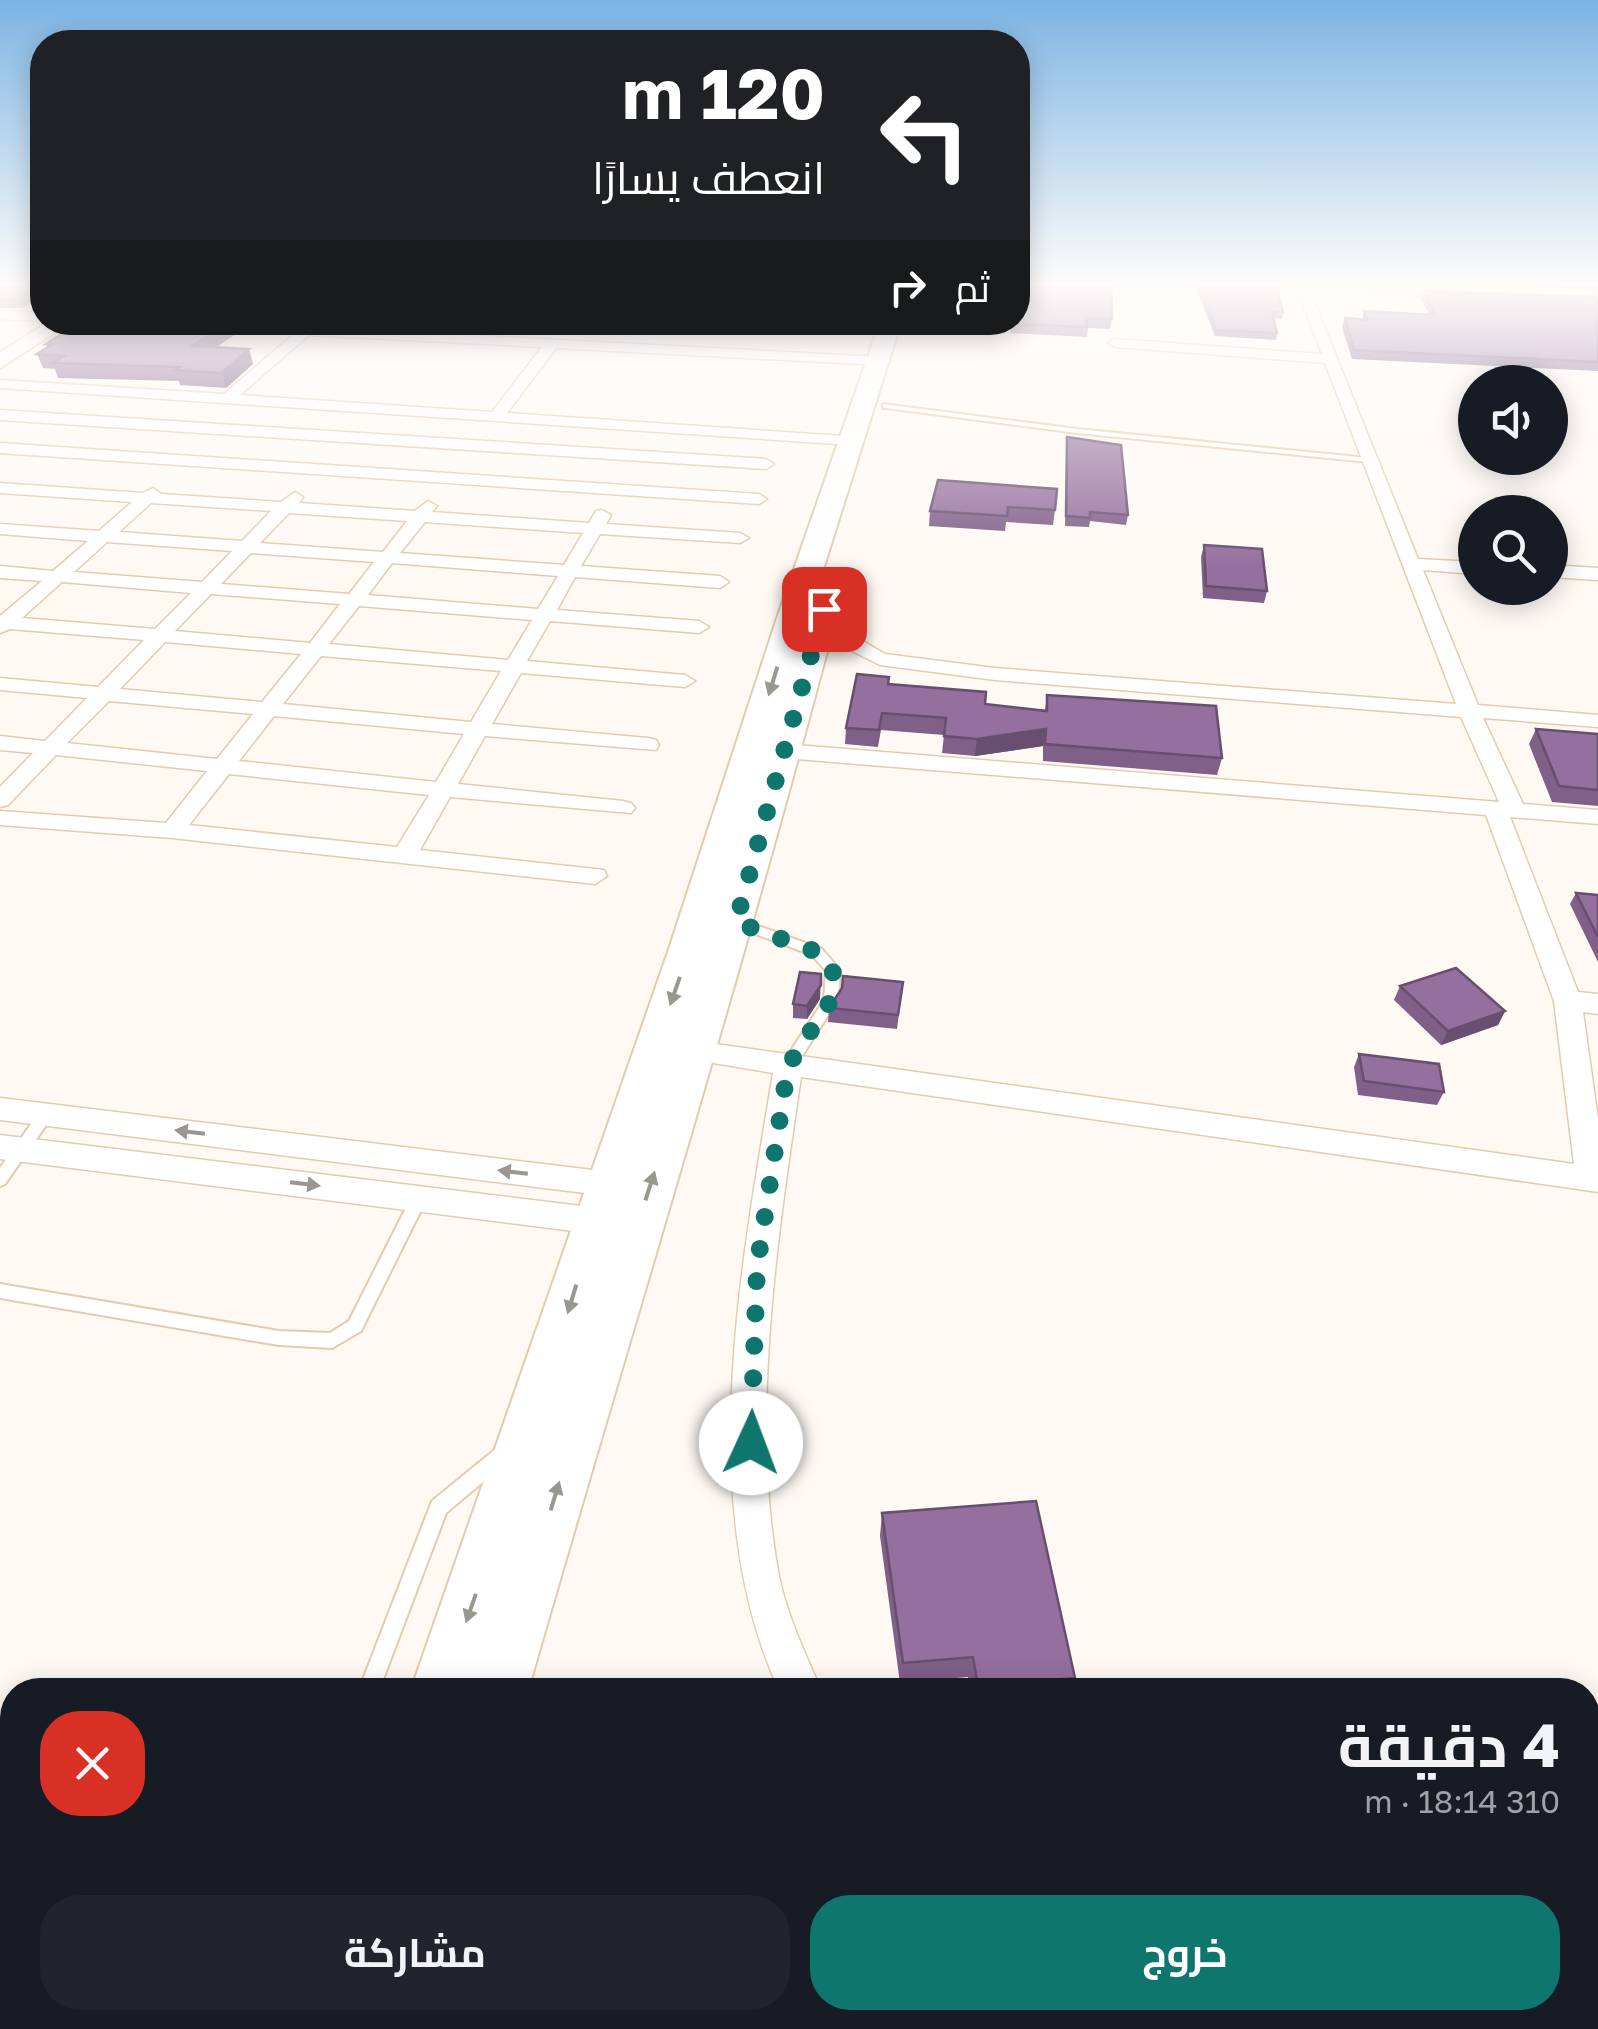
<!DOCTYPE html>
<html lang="ar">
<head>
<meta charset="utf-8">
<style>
	body { margin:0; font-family:"Golos Text",Cairo,sans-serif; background:#20242c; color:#f1f3f6; direction:rtl; height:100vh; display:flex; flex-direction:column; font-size:38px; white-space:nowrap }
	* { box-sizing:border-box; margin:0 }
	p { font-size:32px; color:#9ea1a6 }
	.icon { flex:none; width:55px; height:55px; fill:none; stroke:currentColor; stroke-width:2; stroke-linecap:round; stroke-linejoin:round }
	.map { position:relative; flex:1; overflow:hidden; direction:ltr }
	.side { position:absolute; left:0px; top:1678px; width:1600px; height:352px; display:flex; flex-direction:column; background:#171b24; border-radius:40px 40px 0 0; box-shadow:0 5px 25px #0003; direction:rtl }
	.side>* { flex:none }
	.top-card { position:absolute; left:30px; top:30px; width:1000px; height:305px; border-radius:40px; box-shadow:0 5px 25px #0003; direction:rtl; background:#202124; color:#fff; overflow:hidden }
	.tools { position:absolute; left:1458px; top:365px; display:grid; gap:20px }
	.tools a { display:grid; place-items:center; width:110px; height:110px; border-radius:50%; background:#171b24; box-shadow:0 5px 25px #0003; font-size:50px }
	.pin { position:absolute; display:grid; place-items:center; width:85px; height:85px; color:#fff; margin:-42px; border-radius:20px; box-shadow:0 5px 15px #0006 }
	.me { position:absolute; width:110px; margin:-55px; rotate:2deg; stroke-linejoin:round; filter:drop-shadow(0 0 8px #0008) }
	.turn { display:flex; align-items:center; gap:35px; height:210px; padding:0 40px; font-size:45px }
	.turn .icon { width:130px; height:130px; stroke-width:2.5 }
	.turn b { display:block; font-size:70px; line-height:85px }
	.then { display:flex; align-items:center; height:95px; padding:0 40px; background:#0003; gap:20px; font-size:38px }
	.round { display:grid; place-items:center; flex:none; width:105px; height:105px; border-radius:40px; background:#20242c }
	.overview { display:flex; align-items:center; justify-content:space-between; height:170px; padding:0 40px }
	h1 { font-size:60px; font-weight:700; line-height:75px }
	.action { display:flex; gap:20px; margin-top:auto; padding:20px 40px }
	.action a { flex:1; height:115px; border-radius:40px; background:#0f766e; color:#fff; font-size:40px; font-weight:700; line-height:115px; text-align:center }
	.action a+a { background:#20242c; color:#f1f3f6 }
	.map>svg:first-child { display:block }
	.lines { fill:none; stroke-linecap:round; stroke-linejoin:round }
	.lane-casing { stroke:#e4cbad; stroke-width:4 }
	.street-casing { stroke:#e4cbad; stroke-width:3 }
	.secondary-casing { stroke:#e4cbad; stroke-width:4 }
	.primary-casing { stroke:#e4cbad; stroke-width:4 }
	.lane { fill:#fff; fill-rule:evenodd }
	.street { fill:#fff; fill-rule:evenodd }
	.secondary { fill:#fff; fill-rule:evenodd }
	.primary { fill:#fff; fill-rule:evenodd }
	.wall { fill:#805f88 }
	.shaded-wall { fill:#684e6f }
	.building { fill:#956f9e; stroke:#684e6f; stroke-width:2.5 }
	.oneway { fill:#9a9690 }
	.route { stroke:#0f766e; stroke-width:18; stroke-dasharray:0 32.4 }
</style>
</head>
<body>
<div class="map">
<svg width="1598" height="2029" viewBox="0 0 1598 2029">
	<rect width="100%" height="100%" fill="#fef9f3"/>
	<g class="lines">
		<defs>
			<path id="lane" d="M883,404L1077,429L1368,458L1372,460L1368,462L1077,433L886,408H883Z
				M736,918L822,949L840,970L838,1000L793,1070H783L781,1066L824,1000L826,971L812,955L731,925L730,922Z
				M46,1108L51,1110L53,1114L51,1118L5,1184L0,1186V1168L41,1110Z
				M419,1192L425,1194L427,1198L361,1331L332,1348L279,1345L0,1298V1284L279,1331L330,1333L349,1321L413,1194Z
				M503,1445L509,1448L512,1454L509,1460L446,1513L379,1690H359L432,1501L497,1448Z
				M233,2018H257L252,2029H228Z"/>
			<path id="street" d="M1295,284H1307L1418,559L1475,562V574L1423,570L1478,705L1598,715V727L1483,718L1523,804L1598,810V824L1510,817L1578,992L1598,994V1014L1583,1012L1598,1119V1192L801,1077C778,1234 749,1418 779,1576C787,1616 805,1652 821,1690H779C694,1505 741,1267 773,1073L684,1058L680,1051L684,1044L694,1041L1574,1164L1554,1001L1486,815L784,758L773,751L784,744L1499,802L1461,717L995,680L880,665L844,647L835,616L795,614L785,608L795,602L848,607L858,621L861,640L885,654L995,668L1456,704L1325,363L1115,347L1108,343L1115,339L1322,354Z
				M0,311L42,313V321L0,319Z
				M133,322H225L879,357L886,361L879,365L556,348L507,413L858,437V443L852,445L0,388V380L224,394L294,334L139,326ZM309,335L542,347L492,412L240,395Z
				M0,410L766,459L774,464L766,469L0,420Z
				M0,443L759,494L767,499L759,504L0,453Z
				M0,483L143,493L153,488L161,494L281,502L295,492L303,497L299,503L415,511L428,501L437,506L432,512L589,523L596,511L602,510L611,515L606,524L740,533L749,538L740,543L600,534L581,566L720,576L729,582L720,588L575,577L557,610L699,621L709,627L699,633L550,621L527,661L685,675L695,681L685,687L521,673L492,724L648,738L656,740L659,745L656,750L485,736L458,784L623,801L631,803L635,808L631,813L450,797L420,850L604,870L607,876L595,884L172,838L0,825V811L166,823L207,771L56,755L8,805L0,807V787L33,753L0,750V736L45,741L87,698L0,690V678L98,687L144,640L10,629L0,633V616L42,581L0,578V566L53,571L88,541L0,534V524L99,531L132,502L0,493ZM151,503L271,511L242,541L119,532ZM289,513L407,521L383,552L260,543ZM425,522L583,533L564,565L400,553ZM107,542L232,551L202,582L74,572ZM251,553L374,562L349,594L221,584ZM392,563L558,576L538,609L368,595ZM62,582L191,593L155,629L22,618ZM211,594L340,604L310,643L175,631ZM359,606L532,620L508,660L329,644ZM165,642L301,654L262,702L120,689ZM321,656L501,671L471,722L283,704ZM109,701L253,714L217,759L67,743ZM274,716L464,734L436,782L239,761ZM229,774L429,795L397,847L189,825Z
				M1550,565L1598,568V580L1550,577Z
				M0,1098L609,1172L620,1175L624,1184L620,1193L609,1196L0,1120Z
				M0,1135L597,1208L608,1212L613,1221L608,1230L597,1234L0,1159Z
				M1085,2018H1136L1141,2029H1090Z
				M1348,2018H1460L1465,2029H1353Z"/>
			<path id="secondary" d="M1301,284H1425L1598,292V304L1310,290Z
				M48,322H71L0,368V353Z"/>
			<path id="primary" d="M880,322H901L799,646L813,639L824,641L828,648C735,997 628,1343 528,1690H411L669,949L777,618Z
				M293,2018H427L423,2029H289Z"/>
		</defs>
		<use href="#lane" class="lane-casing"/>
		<use href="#street" class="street-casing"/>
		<use href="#secondary" class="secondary-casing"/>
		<use href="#primary" class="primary-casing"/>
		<use href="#lane" class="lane"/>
		<use href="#street" class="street"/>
		<use href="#secondary" class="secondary"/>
		<use href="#primary" class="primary"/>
	</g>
	<path class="wall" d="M0,284H42V296L23,308H0Z
		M1024,284L1112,319L1110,329L1088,328L1087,337L1010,333L1012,322Z
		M1194,284H1276L1283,312L1282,319L1274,318L1277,333L1276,340L1215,336Z
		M1486,284H1598V290Z
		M1424,291L1598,297V371L1352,359L1342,327L1345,318L1362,319L1364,311L1429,314L1421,299Z
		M80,322H230L234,335L216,347L253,364L226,388L180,385L179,381L58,378L55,369L43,368L37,354L47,348L46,344Z
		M1067,437L1128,515L1126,525L1090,521L1089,527L1065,526Z
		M938,480L1055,510L1053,525L1006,522L1005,531L929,526L930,511Z
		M1204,545L1267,591L1264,603L1203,598L1201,557Z
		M889,677V684L985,704L1045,710L1047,695L1222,758L1217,775L1043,761V746L975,756L942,753L944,735L881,730L878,747L845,744L846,728Z
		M1536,729L1598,734V806L1552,802L1529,744Z
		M1576,893L1598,895V962L1570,904Z
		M903,982L897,1029L828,1022L829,1008Z
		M1400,986L1505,1011L1498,1025L1441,1045L1394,1000Z
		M820,999L807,1019L793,1018V1004Z
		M1359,1054L1444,1092L1437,1105L1358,1095L1354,1067Z
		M882,1513L1075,1678L1070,1690H970L968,1677L900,1683L880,1536Z"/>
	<path class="shaded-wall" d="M42,286V296L23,308L20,300Z
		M227,322H230L234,335L197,361L192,346Z
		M249,349L253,364L226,388L222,373Z
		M1046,729L1043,746L975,756L977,739Z
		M821,974L820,999L807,1019V1006Z
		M1505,1011L1498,1025L1441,1045L1448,1031Z"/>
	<path class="building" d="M0,284H42V286L20,300H0Z
		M1024,284H1111L1112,319L1085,318L1088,327L1011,324L1012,322H1018V304Z
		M1198,284H1276L1283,312H1272L1277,333L1216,330Z
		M1424,291L1598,297V362L1354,350L1345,318L1368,320L1364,311L1435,315Z
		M80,322H227L192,346L249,349L222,373L175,370L180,367L52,363L64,356L37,354L53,344H46Z
		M1067,437L1121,445L1128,515L1090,512V518L1066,516Z
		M938,480L1057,489L1055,510L1008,507L1007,516L930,511Z
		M1204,545L1262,549L1267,591L1206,586Z
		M857,674L889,677L888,684L986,692L985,704L1047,711V695L1216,706L1222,758L1045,744L1046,729L977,739L944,736L946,718L882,713L879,730L846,728Z
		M1536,729L1598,734V790L1559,786Z
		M1576,893L1598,895V937Z
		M1456,968L1505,1011L1448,1031L1400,986Z
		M800,972L821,974V985L807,1006L793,1004Z
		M843,976L903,982L898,1015L829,1008L842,988Z
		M1359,1054L1439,1064L1444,1092L1364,1081Z
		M1036,1501L1075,1678L978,1686L973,1657L903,1663L882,1513Z"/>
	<defs><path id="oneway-solid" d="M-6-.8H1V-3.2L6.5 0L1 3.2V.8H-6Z" transform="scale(2.5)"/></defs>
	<g class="oneway">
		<use href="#oneway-solid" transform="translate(773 681) rotate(107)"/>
		<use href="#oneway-solid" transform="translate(675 991) rotate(109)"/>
		<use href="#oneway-solid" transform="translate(190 1132) rotate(-173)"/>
		<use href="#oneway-solid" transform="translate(513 1172) rotate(-173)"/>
		<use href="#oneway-solid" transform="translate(305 1184) rotate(7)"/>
		<use href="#oneway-solid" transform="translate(650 1186) rotate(-72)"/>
		<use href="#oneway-solid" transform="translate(572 1299) rotate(107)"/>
		<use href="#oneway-solid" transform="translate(555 1496) rotate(-73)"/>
		<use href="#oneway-solid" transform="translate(471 1608) rotate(109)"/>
	</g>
	<linearGradient id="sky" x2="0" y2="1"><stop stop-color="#7cb4e3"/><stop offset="0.5" stop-color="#fffcfa"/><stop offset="1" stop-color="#fffcfa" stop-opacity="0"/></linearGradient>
	<rect width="1598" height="568" fill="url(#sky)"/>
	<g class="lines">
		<path class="route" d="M751,1443L757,1267L788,1066L831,1000L833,970L817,952L736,922L824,609"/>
	</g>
</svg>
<div class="tools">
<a><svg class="icon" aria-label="sound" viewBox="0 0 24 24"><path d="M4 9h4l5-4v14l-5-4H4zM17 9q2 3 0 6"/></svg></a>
<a><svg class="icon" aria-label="search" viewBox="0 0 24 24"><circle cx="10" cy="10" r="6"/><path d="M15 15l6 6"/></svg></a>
</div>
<div class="pin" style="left:824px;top:609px;background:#d93025"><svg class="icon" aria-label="arrive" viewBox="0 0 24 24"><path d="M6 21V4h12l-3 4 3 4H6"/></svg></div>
<svg class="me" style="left:751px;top:1443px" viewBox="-20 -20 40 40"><circle r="19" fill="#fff"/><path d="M0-13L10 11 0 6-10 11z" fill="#0f766e"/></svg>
<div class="top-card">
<div class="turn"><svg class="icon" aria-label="left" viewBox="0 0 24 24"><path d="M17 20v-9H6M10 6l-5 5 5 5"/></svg><div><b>120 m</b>انعطف يسارًا</div></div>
<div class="then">ثم<svg class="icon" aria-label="right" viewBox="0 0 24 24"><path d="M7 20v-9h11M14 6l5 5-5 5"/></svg></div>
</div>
<section class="side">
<div class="overview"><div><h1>4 دقيقة</h1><p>310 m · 18:14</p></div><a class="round" style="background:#d93025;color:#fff"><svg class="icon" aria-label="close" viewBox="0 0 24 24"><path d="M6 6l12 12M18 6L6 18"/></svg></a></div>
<div class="action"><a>خروج</a><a>مشاركة</a></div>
</section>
</div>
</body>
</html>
